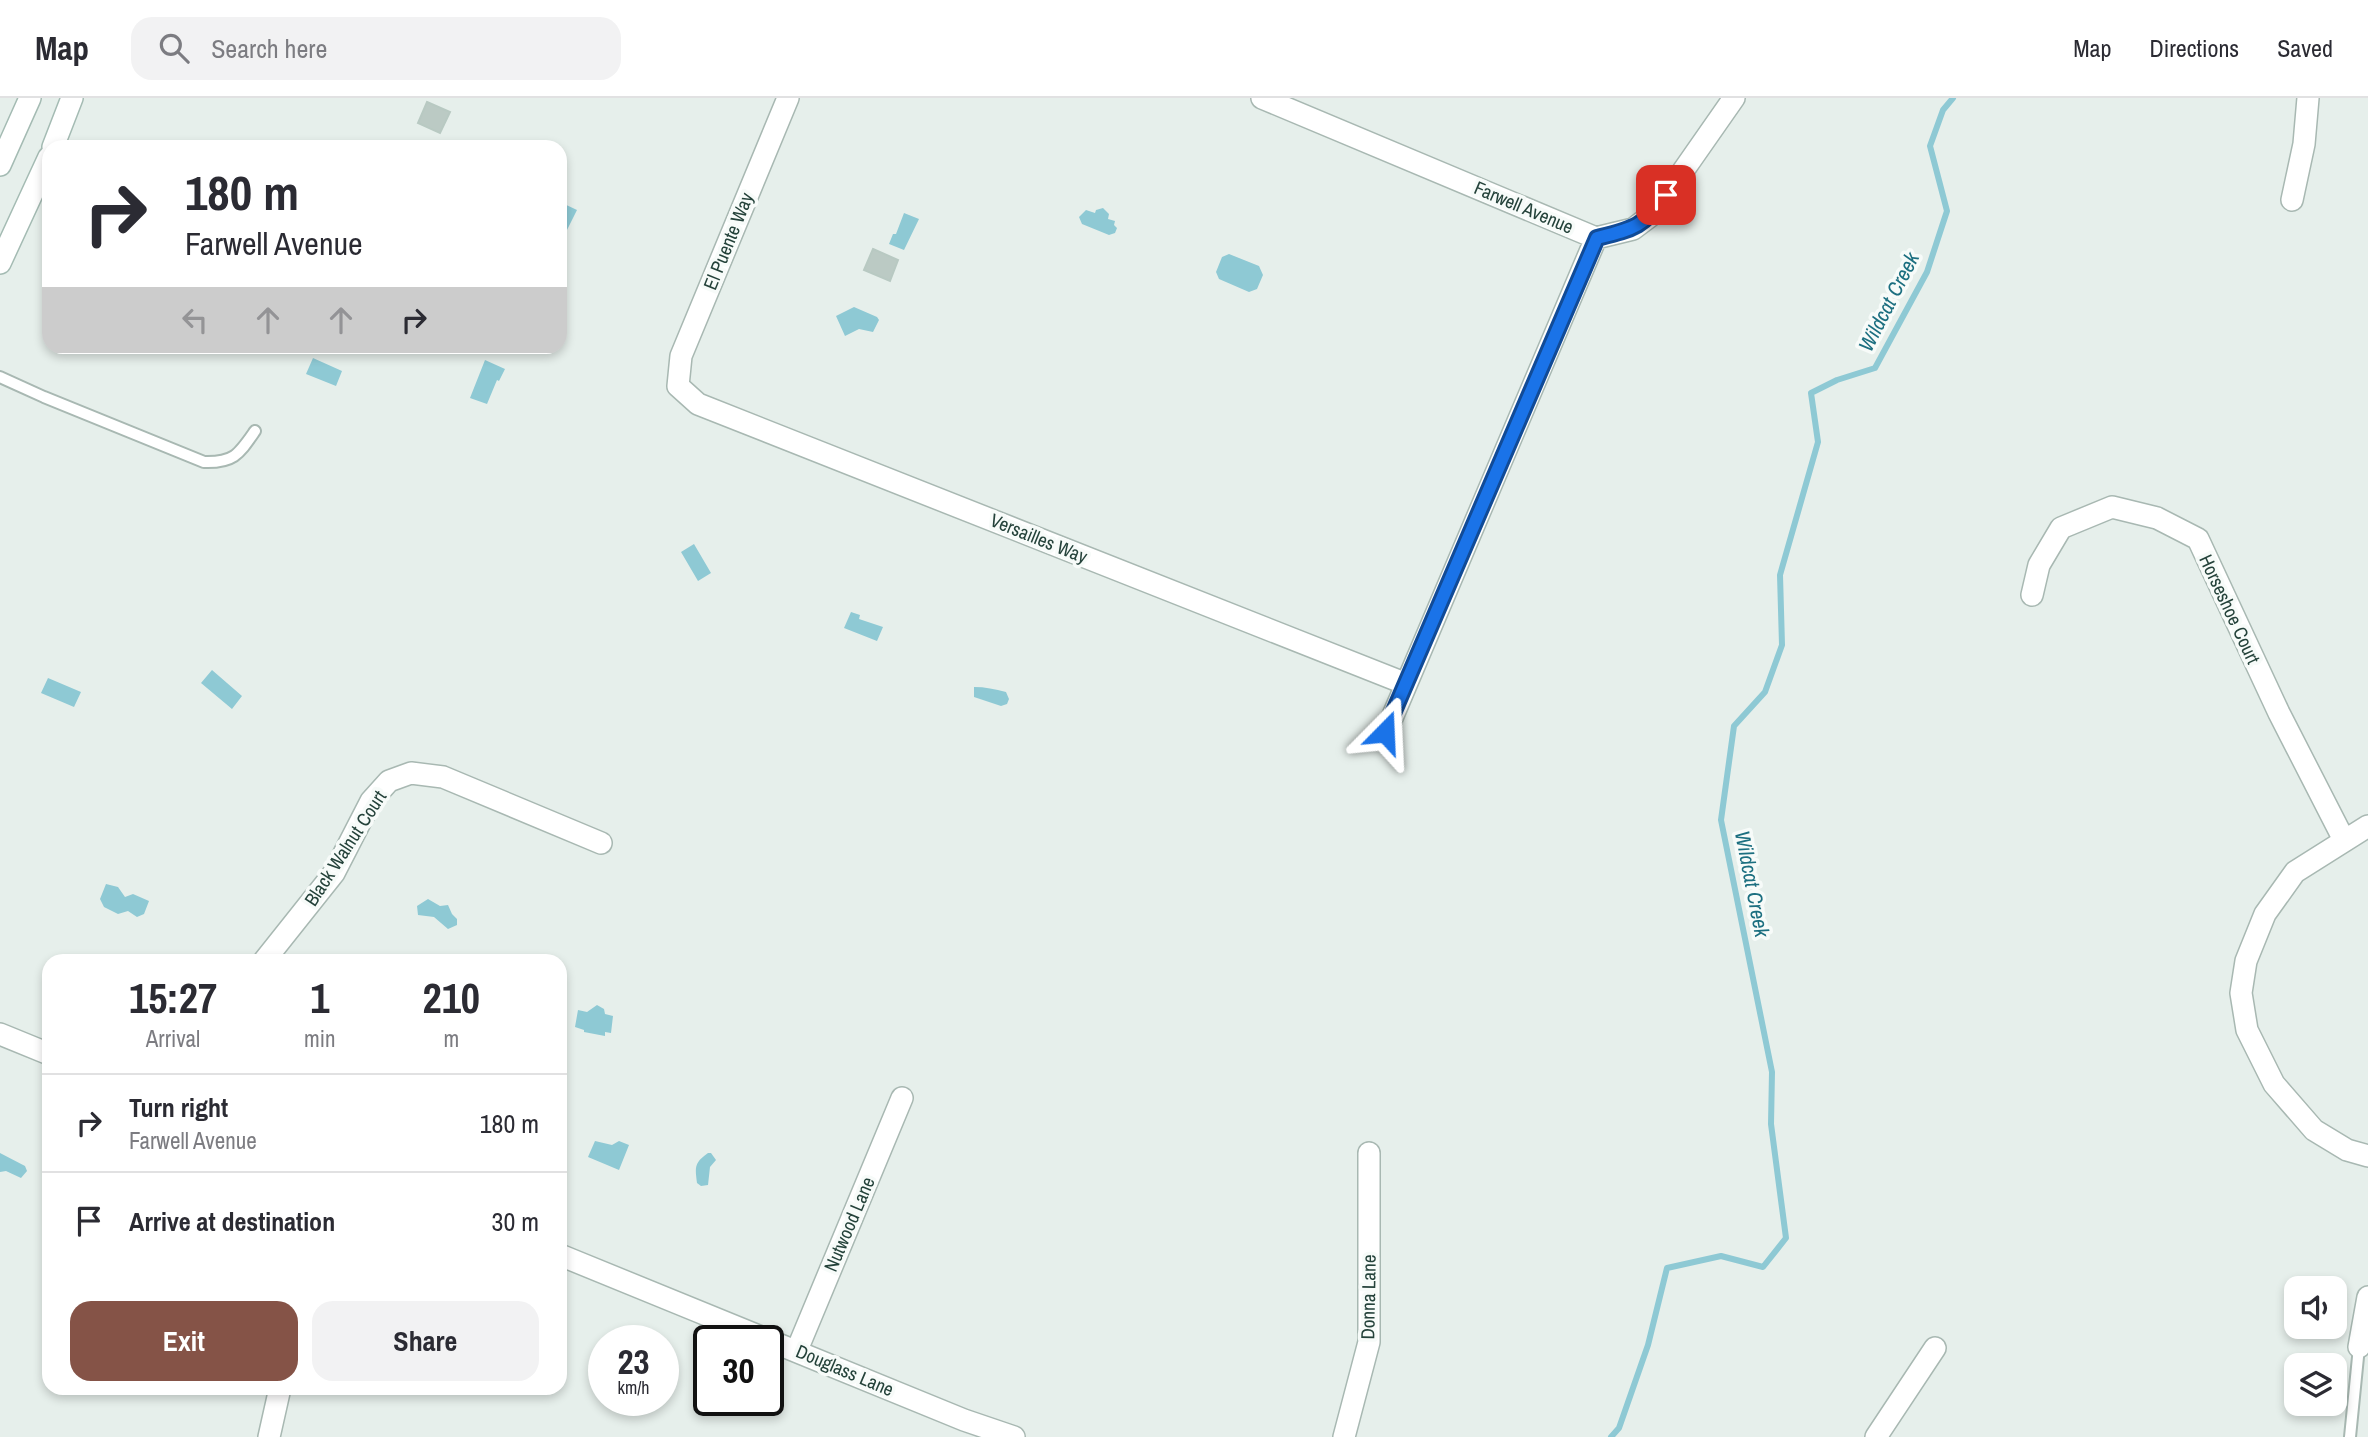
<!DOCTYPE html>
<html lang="en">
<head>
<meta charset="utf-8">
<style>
	body { margin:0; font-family:"Archivo Narrow",sans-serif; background:#f2f2f3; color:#2b2b33; height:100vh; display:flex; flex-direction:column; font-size:26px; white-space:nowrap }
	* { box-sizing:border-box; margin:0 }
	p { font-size:23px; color:#7c7c81 }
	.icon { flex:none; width:38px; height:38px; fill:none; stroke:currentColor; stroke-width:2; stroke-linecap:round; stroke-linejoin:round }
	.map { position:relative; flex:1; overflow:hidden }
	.side { position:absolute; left:42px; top:856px; width:525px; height:441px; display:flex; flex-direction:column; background:#fff; border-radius:21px; box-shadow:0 4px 10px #0003 }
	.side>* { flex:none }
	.hud { position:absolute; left:42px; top:42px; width:525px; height:214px; border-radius:21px; box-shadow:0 4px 10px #0003; background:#fff; color:#2b2b33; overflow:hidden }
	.buttons { position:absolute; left:2284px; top:1178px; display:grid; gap:14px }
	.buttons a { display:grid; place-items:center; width:63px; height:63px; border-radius:14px; background:#fff; box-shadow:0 4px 10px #0003; font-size:35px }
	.speed { position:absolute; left:588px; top:1227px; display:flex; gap:14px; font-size:35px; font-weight:700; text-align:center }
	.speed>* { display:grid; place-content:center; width:91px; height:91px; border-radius:50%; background:#fff; box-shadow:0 4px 10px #0003; line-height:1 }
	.speed small { font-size:18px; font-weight:400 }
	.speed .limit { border:4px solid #111; border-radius:10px; background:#fff; color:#111 }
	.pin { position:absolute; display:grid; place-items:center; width:60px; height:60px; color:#fff; margin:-30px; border-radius:14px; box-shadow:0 4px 10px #0006 }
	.me { position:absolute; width:77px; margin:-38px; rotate:21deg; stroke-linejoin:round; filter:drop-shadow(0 0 5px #0008) }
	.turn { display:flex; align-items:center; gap:24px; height:147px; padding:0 28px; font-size:32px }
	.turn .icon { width:91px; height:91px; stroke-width:2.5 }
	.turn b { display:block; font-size:49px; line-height:60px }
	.lanes { display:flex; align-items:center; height:66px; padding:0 28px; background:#0003; justify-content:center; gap:35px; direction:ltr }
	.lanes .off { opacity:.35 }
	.eta { display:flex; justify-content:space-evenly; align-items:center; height:119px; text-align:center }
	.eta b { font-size:42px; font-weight:700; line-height:49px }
	.cta { display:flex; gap:14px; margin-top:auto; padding:14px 28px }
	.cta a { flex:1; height:80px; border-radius:21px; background:#855347; color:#fff; font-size:28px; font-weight:700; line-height:80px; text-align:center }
	.cta a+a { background:#f2f2f3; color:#2b2b33 }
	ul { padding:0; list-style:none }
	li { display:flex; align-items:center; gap:21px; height:98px; padding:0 28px; border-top:2px solid #e1e1e2 }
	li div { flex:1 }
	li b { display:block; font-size:26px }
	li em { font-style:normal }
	header { display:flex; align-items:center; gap:42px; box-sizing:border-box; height:98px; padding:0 35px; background:#fff; border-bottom:2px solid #e1e1e2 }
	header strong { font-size:33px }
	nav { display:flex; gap:38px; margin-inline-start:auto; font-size:24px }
	.search { width:490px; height:63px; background:#f2f2f3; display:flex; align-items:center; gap:18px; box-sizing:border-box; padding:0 24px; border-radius:21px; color:#7c7c81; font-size:26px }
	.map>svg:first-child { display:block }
	.water { fill:#8ec9d4 }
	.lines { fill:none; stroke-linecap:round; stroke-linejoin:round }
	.stream { stroke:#8ec9d4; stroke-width:6 }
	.building { fill:#bbcac4; stroke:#b8c9c2; stroke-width:2 }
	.lane-casing { stroke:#a8b8b2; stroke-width:14 }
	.street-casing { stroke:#a8b8b2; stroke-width:24 }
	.secondary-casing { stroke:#a4bbb3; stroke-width:24 }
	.lane { stroke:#fff; stroke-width:10 }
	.street { stroke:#fff; stroke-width:21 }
	.secondary { stroke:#fff; stroke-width:21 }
	.route-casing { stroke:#114b97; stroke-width:18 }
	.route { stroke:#1a73e8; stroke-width:12 }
	.labels { text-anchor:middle; stroke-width:7; stroke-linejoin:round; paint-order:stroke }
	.street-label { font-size:19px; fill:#24423a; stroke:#f7fbf9 }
	.water-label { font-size:21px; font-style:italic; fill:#1c6f80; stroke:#f7fbf9 }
</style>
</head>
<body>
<header>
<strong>Map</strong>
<div class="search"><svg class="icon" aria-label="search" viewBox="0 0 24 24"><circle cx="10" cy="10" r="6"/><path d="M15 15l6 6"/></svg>Search here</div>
<nav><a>Map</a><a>Directions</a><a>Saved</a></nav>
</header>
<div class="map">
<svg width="2368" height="1339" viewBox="0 0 2368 1339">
	<rect width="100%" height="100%" fill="#e6efeb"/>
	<path class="water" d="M560,104L577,112L560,146Z
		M1103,110L1109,116L1108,121L1115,123L1114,127L1117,130L1115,135L1109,137L1082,126L1079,119L1086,112L1095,115L1096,112Z
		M904,115L919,121L904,152L889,146L893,136H896Z
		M1229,156L1259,168L1263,177L1257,191L1249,194L1219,181L1216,174L1222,159Z
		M854,209L877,219L879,222L873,234L859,231L845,238L836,218Z
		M313,260L342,273L336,288L306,276Z
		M485,262L505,271L499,283L497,282L487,306L470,300Z
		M694,446L711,475L698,483L681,454Z
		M851,514L860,517L859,521L883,529L877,543L844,530Z
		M212,572L242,598L232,611L201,585Z
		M48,580L81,594L74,609L41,595Z
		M974,589C985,589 995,591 1006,594L1009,601L1007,606L1001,608L974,599Z
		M106,786L118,789L125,799L133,796L149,803L144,816L137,819L128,813L118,816L104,809L100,801Z
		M428,801L440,808L448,807L452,816L457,821V827L448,831L434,819L418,817L417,808Z
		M597,907L604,911L605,916L613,918L611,935L605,934V938L584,934V932L575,929L578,912L587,914Z
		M595,1043L612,1047L619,1043L629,1047L619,1072L588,1059Z
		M0,1055L25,1068L27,1073L21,1080L6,1073L0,1074Z
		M708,1055H711L716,1062L710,1069L708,1087L701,1088L697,1085C695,1069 694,1065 708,1055Z"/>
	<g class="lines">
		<path class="stream" d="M1611,1339L1619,1330L1648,1247L1667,1170L1721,1158L1763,1169L1786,1140L1771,1026L1772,974L1721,722L1734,628L1765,594L1782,547L1780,477L1818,344L1811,295L1837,282L1875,270L1927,174L1947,113L1930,48L1943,12L1953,0"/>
	</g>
	<path class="building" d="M427,4L450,14L440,35L418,25Z
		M873,151L898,162L890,183L864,172Z"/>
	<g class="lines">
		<defs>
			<path id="lane" d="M0,279L44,299L204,364C234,365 239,356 255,333
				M2350,1339L2359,1249"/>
			<path id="street" d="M788,0L681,258L678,288L698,306L1404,585
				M1262,0L1596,140L1633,131L1653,116L1734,0
				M2292,102L2304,46L2308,0
				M2032,497L2039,467L2061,430L2112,409L2157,420L2198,441L2279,615L2344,742
				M1386,634L1596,140
				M2368,728L2295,774L2265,816L2246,863L2241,895L2247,932L2274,986L2314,1032L2347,1052L2368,1058
				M264,863L334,775L371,703L389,683L411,675L443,679L601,745
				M0,936L49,956
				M560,1157L964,1322L1014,1339
				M2359,1249L2368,1199
				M797,1252L902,1000
				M269,1339L280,1290
				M1344,1339L1369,1244V1055
				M1876,1339L1935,1250"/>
			<path id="secondary" d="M53,49L72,0
				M0,67L30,0
				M0,165L49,59"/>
		</defs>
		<use href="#lane" class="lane-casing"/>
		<use href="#street" class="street-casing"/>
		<use href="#secondary" class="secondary-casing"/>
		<use href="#lane" class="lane"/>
		<use href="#street" class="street"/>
		<use href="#secondary" class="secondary"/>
	</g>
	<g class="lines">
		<defs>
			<path id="route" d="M1385,634L1597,140C1633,131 1644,129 1666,97"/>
		</defs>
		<use href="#route" class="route-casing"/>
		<use href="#route" class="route"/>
	</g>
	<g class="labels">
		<g class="street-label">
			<text transform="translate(1524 109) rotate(23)" y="7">Farwell Avenue</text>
			<text transform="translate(728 143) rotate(-68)" y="7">El Puente Way</text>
			<text transform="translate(1039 440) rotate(22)" y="7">Versailles Way</text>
			<text transform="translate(2230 511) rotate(65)" y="7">Horseshoe Court</text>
			<text transform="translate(345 750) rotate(-57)" y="7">Black Walnut Court</text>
			<text transform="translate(849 1126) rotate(-67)" y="7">Nutwood Lane</text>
			<text transform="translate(1368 1199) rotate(-89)" y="7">Donna Lane</text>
			<text transform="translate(845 1272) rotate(23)" y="7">Douglass Lane</text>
		</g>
		<g class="water-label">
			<text transform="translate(1889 204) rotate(-63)" y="7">Wildcat Creek</text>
			<text transform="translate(1752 786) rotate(79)" y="7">Wildcat Creek</text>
		</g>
	</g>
</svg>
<div class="buttons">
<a><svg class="icon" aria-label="sound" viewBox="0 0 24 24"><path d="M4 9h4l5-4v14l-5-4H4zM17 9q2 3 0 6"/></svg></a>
<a><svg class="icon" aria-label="layers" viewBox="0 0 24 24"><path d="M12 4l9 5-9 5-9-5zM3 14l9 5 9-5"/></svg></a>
</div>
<div class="speed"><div>23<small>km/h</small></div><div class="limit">30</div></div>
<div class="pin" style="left:1666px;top:97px;background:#d93025"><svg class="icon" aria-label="arrive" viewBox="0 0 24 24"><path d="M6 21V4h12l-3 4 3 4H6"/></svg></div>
<svg class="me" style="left:1385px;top:634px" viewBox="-20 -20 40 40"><path d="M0-17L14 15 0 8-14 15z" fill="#1a73e8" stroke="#fff" stroke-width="4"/></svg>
<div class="hud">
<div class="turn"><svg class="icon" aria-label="right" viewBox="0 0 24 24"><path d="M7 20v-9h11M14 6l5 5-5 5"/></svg><div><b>180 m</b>Farwell Avenue</div></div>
<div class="lanes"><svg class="icon off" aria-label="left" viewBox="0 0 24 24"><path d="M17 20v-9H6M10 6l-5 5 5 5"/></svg><svg class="icon off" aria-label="ahead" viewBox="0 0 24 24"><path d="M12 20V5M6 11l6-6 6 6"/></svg><svg class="icon off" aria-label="ahead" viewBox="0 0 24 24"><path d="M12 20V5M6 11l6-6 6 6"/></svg><svg class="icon" aria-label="right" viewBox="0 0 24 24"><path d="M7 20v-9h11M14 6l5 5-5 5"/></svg></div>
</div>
<section class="side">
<div class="eta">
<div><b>15:27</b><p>Arrival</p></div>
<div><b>1</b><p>min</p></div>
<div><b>210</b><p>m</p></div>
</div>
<ul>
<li><svg class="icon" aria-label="right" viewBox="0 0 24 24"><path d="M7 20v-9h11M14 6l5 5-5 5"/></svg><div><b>Turn right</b><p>Farwell Avenue</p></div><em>180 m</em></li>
<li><svg class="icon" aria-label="arrive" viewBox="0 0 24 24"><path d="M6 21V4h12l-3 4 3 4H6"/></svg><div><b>Arrive at destination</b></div><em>30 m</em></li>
</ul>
<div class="cta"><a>Exit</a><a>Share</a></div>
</section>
</div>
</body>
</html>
